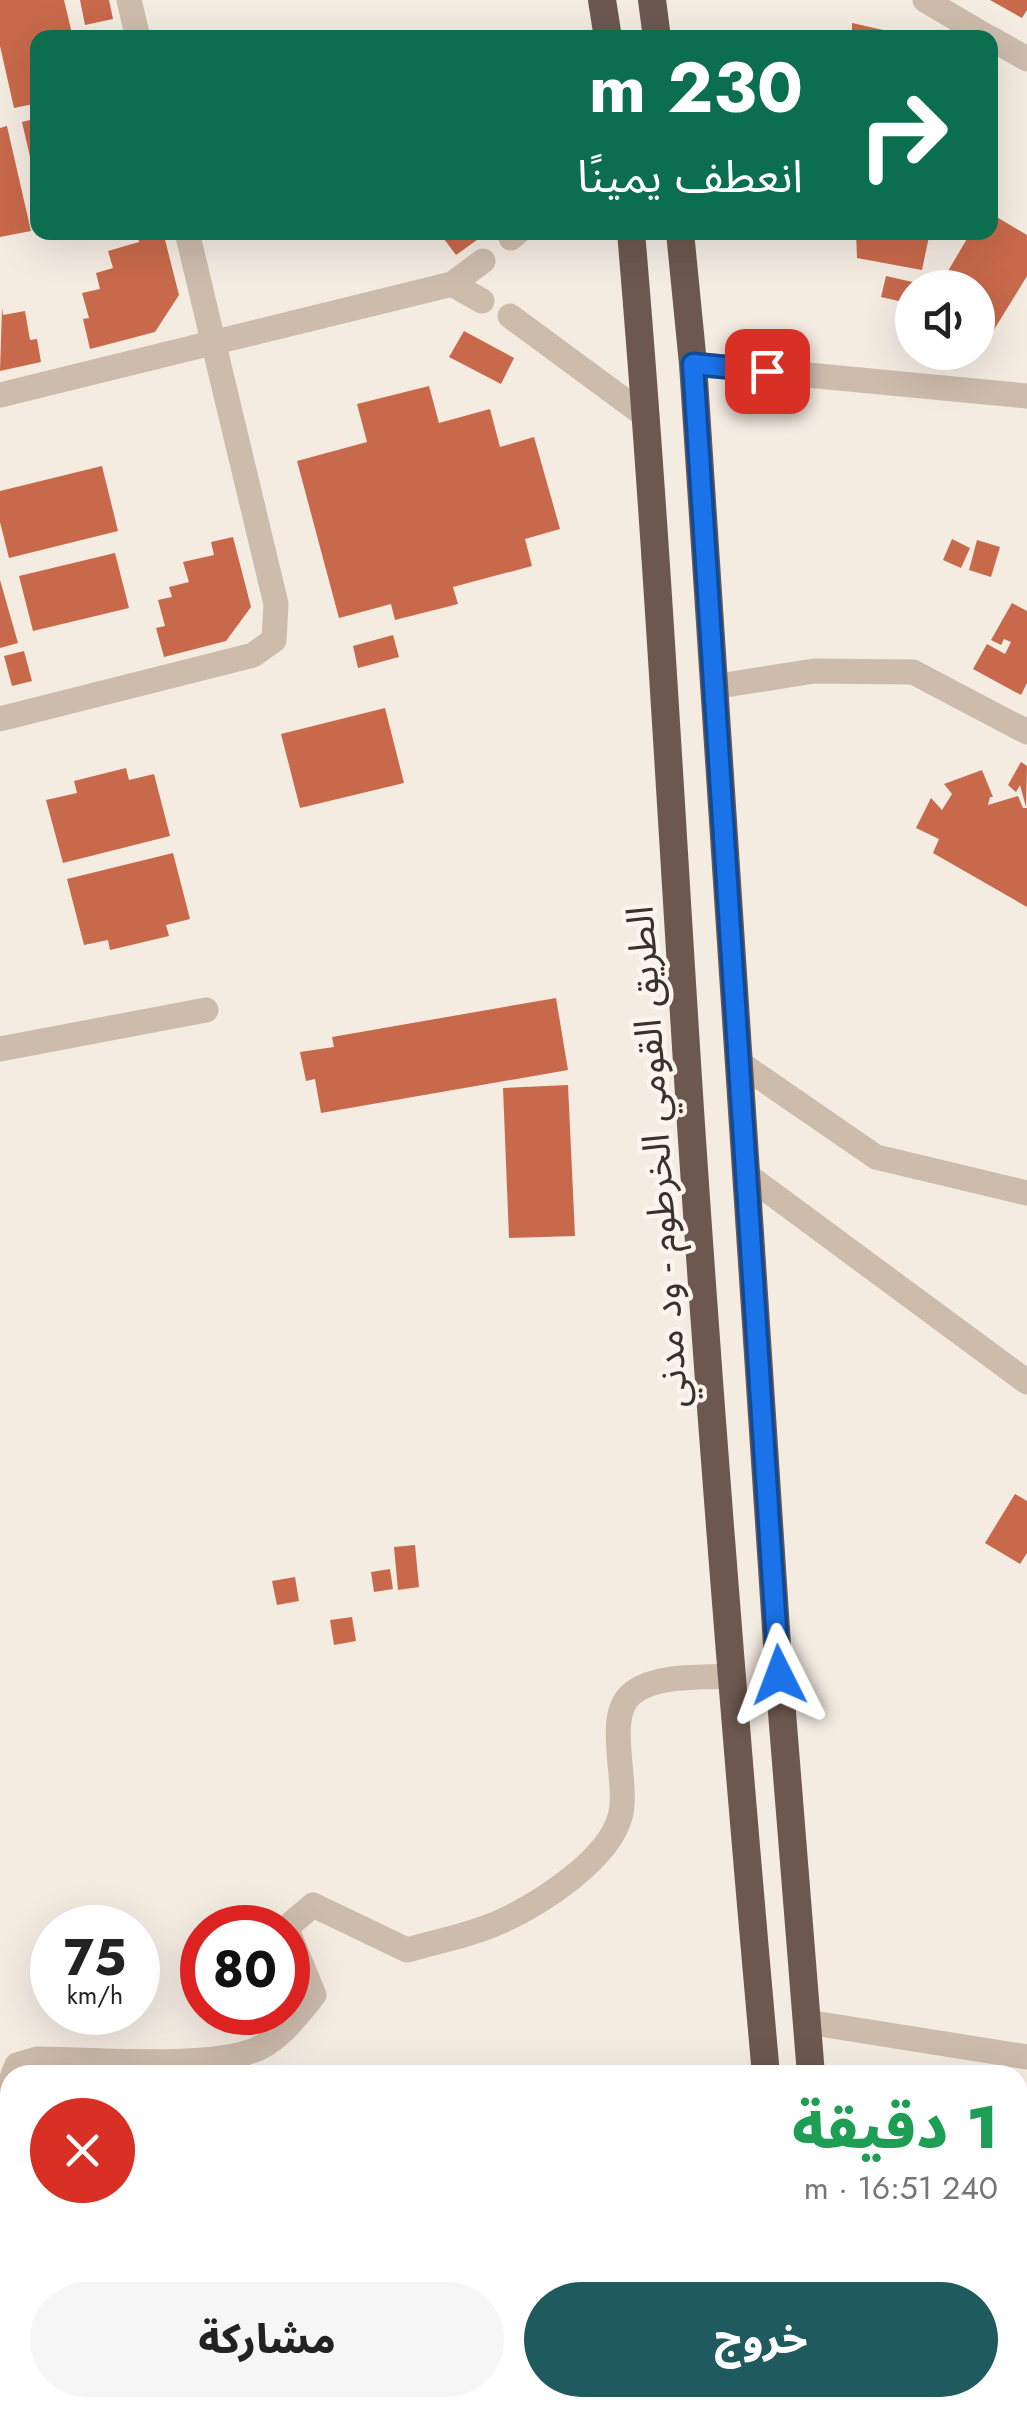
<!DOCTYPE html>
<html lang="ar">
<head>
<meta charset="utf-8">
<style>
	body { margin:0; font-family:Jost,"Noto Sans Arabic",sans-serif; background:#f6f6f6; color:#222; direction:rtl; height:100vh; display:flex; flex-direction:column; font-size:38px; white-space:nowrap }
	* { box-sizing:border-box; margin:0 }
	p { font-size:32px; color:#767676 }
	.icon { flex:none; width:55px; height:55px; fill:none; stroke:currentColor; stroke-width:2; stroke-linecap:round; stroke-linejoin:round }
	.map { position:relative; flex:1; overflow:hidden; direction:ltr }
	.details { position:absolute; left:0px; top:2065px; width:1028px; height:352px; display:flex; flex-direction:column; background:#fff; border-radius:30px 30px 0 0; box-shadow:0 10px 40px #0002; direction:rtl }
	.details>* { flex:none }
	.top-card { position:absolute; left:30px; top:30px; width:968px; height:210px; border-radius:20px; box-shadow:0 10px 40px #0002; direction:rtl; background:#0b6e4f; color:#fff; overflow:hidden }
	.fabs { position:absolute; left:895px; top:270px; display:grid; gap:20px }
	.fabs a { display:grid; place-items:center; width:100px; height:100px; border-radius:50%; background:#fff; box-shadow:0 10px 40px #0002; font-size:50px }
	.speed { position:absolute; left:30px; top:1905px; display:flex; gap:20px; font-size:50px; font-weight:700; text-align:center }
	.speed>* { display:grid; place-content:center; width:130px; height:130px; border-radius:50%; background:#fff; box-shadow:0 10px 40px #0002; line-height:1 }
	.speed small { font-size:25px; font-weight:400 }
	.speed .limit { border:15px solid #d22; background:#fff; color:#111 }
	.pin { position:absolute; display:grid; place-items:center; width:85px; height:85px; color:#fff; margin:-42px; border-radius:20px; box-shadow:0 5px 15px #0006 }
	.me { position:absolute; width:110px; margin:-55px; rotate:357deg; stroke-linejoin:round; filter:drop-shadow(0 0 8px #0008) }
	.turn { display:flex; align-items:center; gap:35px; height:210px; padding:0 30px; font-size:45px }
	.turn .icon { width:130px; height:130px; stroke-width:2.5 }
	.turn b { display:block; font-size:70px; line-height:85px }
	.round { display:grid; place-items:center; flex:none; width:105px; height:105px; border-radius:52px; background:#f6f6f6 }
	.head { display:flex; align-items:center; justify-content:space-between; height:170px; padding:0 30px }
	h1 { font-size:60px; font-weight:800; line-height:75px; color:#1e9e55 }
	.button { display:flex; gap:20px; margin-top:auto; padding:20px 30px }
	.button a { flex:1; height:115px; border-radius:60px; background:#1f5a5e; color:#fff; font-size:40px; font-weight:800; line-height:115px; text-align:center }
	.button a+a { background:#f6f6f6; color:#222 }
	.map>svg:first-child { display:block }
	.building { fill:#c8694b }
	.lines { fill:none; stroke-linecap:round; stroke-linejoin:round }
	.minor { stroke:#cdbbac; stroke-width:25 }
	.trunk { stroke:#6c584f; stroke-width:28 }
	.route-casing { stroke:#114b97; stroke-width:25 }
	.route { stroke:#1a73e8; stroke-width:18 }
	.labels { text-anchor:middle; stroke-width:9; stroke-linejoin:round; paint-order:stroke }
	.street-label { font-size:38px; fill:#3b302b; stroke:#fbf5ee }
</style>
</head>
<body>
<div class="map">
<svg width="1027" height="2417" viewBox="0 0 1027 2417">
	<rect width="100%" height="100%" fill="#f4ebe1"/>
	<path class="building" d="M0,0H64L73,38H38V103L14,108L0,46Z
		M80,0H109L113,19L85,25Z
		M990,0H1027V10L1022,18Z
		M852,23L910,36V38H852Z
		M38,118V182L36,183L22,122Z
		M7,126L31,231L0,237V128Z
		M990,213L1027,235V276L987,341L978,335V288H938L971,232H990Z
		M137,232H163L179,295L155,332L90,349L83,319L89,318L82,293L100,289L96,273L113,268L108,251L139,242Z
		M444,232H488L456,255L441,235Z
		M856,232H930L922,270L857,258Z
		M886,276L917,283L912,288V304L881,297Z
		M2,308L3,315L25,311L30,340L37,339L41,362L0,371Z
		M464,331L514,358L501,384L449,357Z
		M429,386L439,423L490,409L500,447L534,437L560,529L525,539L532,566L453,587L458,604L395,620L391,604L339,618L297,461L367,442L357,404Z
		M102,466L118,531L9,558L0,522V491Z
		M233,537L251,607L226,641L164,657L156,628L165,626L158,600L172,597L169,587L189,582L183,562L214,555L211,542Z
		M952,539L970,548L961,568L943,560Z
		M977,540L1000,547L991,577L969,570Z
		M115,553L129,608L33,631L19,576Z
		M0,580L18,643L0,648Z
		M1012,603L1027,611V683L1021,695L973,669L987,644L1005,654L1011,642L1004,639L1001,645L991,640Z
		M393,635L399,657L358,668L353,646Z
		M24,651L32,681L12,686L4,656Z
		M385,708L404,783L300,808L281,734Z
		M1021,762L1027,766L1026,807L1020,785L1016,792L1008,785Z
		M126,768L129,780L154,774L170,836L63,863L46,800L77,793L74,781Z
		M982,770L993,797H990L988,805L1018,796L1023,808H1027V907L933,853L939,839L916,828L931,798L942,810L952,794L944,784Z
		M173,853L190,919L166,925L169,936L110,950L108,940L84,945L67,879Z
		M556,998L568,1070L321,1113L315,1079L306,1081L300,1052L334,1047L332,1037Z
		M568,1085L575,1236L509,1238L503,1088Z
		M1015,1494L1027,1501V1553L1020,1564L985,1543Z
		M415,1545L419,1587L398,1590L394,1547Z
		M390,1569L393,1589L374,1592L371,1572Z
		M295,1577L299,1601L277,1605L272,1581Z
		M352,1617L356,1641L334,1645L330,1620Z
		M376,2408H395L393,2417L375,2416Z
		M534,2410L535,2417H497V2415Z"/>
	<g class="lines">
		<path class="minor" d="M129,0L138,38
			M925,0L989,38
			M990,38L1027,59
			M511,238L518,232
			M452,284L482,301
			M510,316L647,417
			M693,364L1027,396
			M0,395L452,284L483,261
			M713,687L814,671L913,672L1027,732
			M0,719L253,655L274,640L276,604L187,232
			M0,1049L206,1010
			M741,1064L876,1157L1027,1193
			M748,1176L1027,1382
			M286,1928L313,1905L407,1950C438,1941 472,1935 502,1921C541,1903 608,1860 620,1817C630,1782 602,1714 634,1692C658,1674 702,1678 731,1676
			M807,2022L1027,2057
			M13,2075L17,2065L37,2059C92,2059 203,2069 252,2051C278,2042 297,2016 314,1995L288,1932
			M10,2082V2105
			M0,2301L10,2289"/>
		<path class="trunk" d="M602,0L608,38
			M652,0L657,38
			M631,232C657,535 672,838 692,1140C713,1452 738,1764 766,2075
			M680,232L693,364L779,1675L811,2075
			M786,2408L787,2417
			M834,2408L835,2417"/>
	</g>
	<g class="lines">
		<defs>
			<path id="route" d="M767,371L693,364L779,1675"/>
		</defs>
		<use href="#route" class="route-casing"/>
		<use href="#route" class="route"/>
	</g>
	<g class="labels">
		<g class="street-label">
			<text transform="translate(657 1157) rotate(-94)" y="13">الطريق القومي الخرطوم - ود مدني</text>
		</g>
	</g>
</svg>
<div class="fabs">
<a><svg class="icon" aria-label="sound" viewBox="0 0 24 24"><path d="M4 9h4l5-4v14l-5-4H4zM17 9q2 3 0 6"/></svg></a>
</div>
<div class="speed"><div>75<small>km/h</small></div><div class="limit">80</div></div>
<div class="pin" style="left:767px;top:371px;background:#d93025"><svg class="icon" aria-label="arrive" viewBox="0 0 24 24"><path d="M6 21V4h12l-3 4 3 4H6"/></svg></div>
<svg class="me" style="left:779px;top:1675px" viewBox="-20 -20 40 40"><path d="M0-17L14 15 0 8-14 15z" fill="#1a73e8" stroke="#fff" stroke-width="4"/></svg>
<div class="top-card">
<div class="turn"><svg class="icon" aria-label="right" viewBox="0 0 24 24"><path d="M7 20v-9h11M14 6l5 5-5 5"/></svg><div><b>230 m</b>انعطف يمينًا</div></div>
</div>
<section class="details">
<div class="head"><div><h1>1 دقيقة</h1><p>240 m · 16:51</p></div><a class="round" style="background:#d93025;color:#fff"><svg class="icon" aria-label="close" viewBox="0 0 24 24"><path d="M6 6l12 12M18 6L6 18"/></svg></a></div>
<div class="button"><a>خروج</a><a>مشاركة</a></div>
</section>
</div>
</body>
</html>
